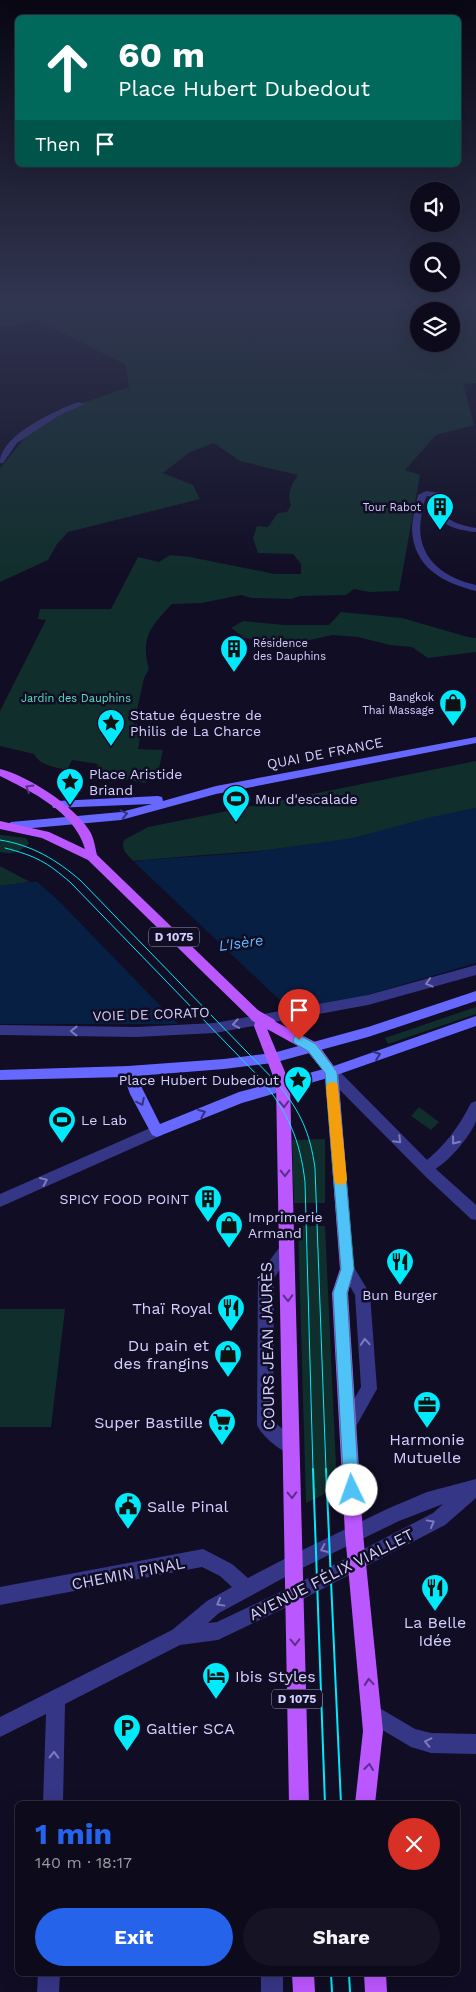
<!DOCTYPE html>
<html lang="en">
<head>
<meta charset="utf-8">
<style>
	body { margin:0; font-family:"Work Sans",sans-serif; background:#151324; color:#f1f3f6; height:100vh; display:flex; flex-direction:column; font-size:19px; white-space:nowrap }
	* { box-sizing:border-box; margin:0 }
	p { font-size:16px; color:#9a9aa3 }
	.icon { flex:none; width:28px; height:28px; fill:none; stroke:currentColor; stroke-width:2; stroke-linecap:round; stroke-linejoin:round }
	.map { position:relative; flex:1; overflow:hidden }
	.details { position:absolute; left:15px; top:1801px; width:445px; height:175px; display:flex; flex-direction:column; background:#0c0a1b; border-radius:8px; box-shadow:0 5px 20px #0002,0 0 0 1px #2c2b3a }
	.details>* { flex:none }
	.guide { position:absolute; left:15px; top:15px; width:446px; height:152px; border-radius:8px; box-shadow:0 5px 20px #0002,0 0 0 1px #2c2b3a; background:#00695c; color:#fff; overflow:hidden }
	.tools { position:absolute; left:410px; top:182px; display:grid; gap:10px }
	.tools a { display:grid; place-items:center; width:50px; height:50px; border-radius:50%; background:#0c0a1b; box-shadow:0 5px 20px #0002,0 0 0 1px #2c2b3a; font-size:25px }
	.pin { position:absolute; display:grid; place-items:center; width:42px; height:42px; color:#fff; margin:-51px -21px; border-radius:50% 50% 50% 0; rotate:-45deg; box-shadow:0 0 5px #0007 }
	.pin .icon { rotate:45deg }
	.me { position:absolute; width:55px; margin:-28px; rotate:357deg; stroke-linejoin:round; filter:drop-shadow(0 0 4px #0008) }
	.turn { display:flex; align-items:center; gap:18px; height:105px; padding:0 20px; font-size:22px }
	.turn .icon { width:65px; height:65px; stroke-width:2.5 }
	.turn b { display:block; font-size:35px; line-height:42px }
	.then { display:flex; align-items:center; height:48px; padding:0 20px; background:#0003; gap:10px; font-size:19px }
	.round { display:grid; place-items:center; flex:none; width:52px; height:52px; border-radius:26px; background:#151324 }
	.overview { display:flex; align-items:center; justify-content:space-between; height:85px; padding:0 20px }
	h1 { font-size:30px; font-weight:700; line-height:38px; color:#2563eb }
	.action { display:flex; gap:10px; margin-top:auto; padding:10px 20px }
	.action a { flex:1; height:58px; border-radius:30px; background:#2563eb; color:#fff; font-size:20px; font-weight:700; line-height:58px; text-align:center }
	.action a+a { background:#151324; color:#f1f3f6 }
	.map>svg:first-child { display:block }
	.green { fill:#102e2c; fill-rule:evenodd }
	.water { fill:#071f43 }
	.pier { fill:#100d24 }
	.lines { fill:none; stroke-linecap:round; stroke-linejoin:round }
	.minor { fill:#363686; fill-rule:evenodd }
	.tertiary { fill:#363686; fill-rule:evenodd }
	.secondary { fill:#6768ff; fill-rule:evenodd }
	.primary { fill:#bb57ff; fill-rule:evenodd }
	.tram-far1 { stroke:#00eafb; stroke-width:1 }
	.tram { stroke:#00eafb; stroke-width:2 }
	.primary-bridge { stroke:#bb57ff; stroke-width:12 }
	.oneway { stroke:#5d2e87 }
	.oneway2 { stroke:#33317c }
	.oneway3 { stroke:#7d7bbc }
	.route { fill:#4fc3f7; stroke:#337fa1 }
	.slow { fill:#f59e0b }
	.labels { text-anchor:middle; stroke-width:5; stroke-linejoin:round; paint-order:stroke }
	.far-poi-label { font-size:11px; fill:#d4d0ff; stroke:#100d24; text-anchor:end }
	.far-park-label { font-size:11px; fill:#56e5bd; stroke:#100d24 }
	.shield { fill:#100d24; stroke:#9996bd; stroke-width:1 }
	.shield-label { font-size:12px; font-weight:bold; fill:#d4d0ff }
	.poi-label { font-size:14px; fill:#d4d0ff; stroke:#100d24; text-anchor:start }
	.street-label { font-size:14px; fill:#d4d0ff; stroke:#100d24 }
	.water-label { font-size:15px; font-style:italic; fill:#5ebaff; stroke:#100d24 }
	.near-poi-label { font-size:16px; fill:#d4d0ff; stroke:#100d24; text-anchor:end }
	.near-street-label { font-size:16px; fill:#d4d0ff; stroke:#100d24 }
</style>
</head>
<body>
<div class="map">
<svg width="476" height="1992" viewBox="0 0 476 1992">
	<rect width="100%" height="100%" fill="#100d24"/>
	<path class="green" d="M0,299H476V383L463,384L474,425L436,435L405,470L420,475L399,591L369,592L354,589L346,595L300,596L292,599L252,598L241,595L202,603L172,604C151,626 140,638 149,669L144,678L134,724H143L138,749L163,750L158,773L145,783L94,774L98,764L72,760L67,770C54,767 39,765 34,754L0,746V711L46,620L38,619L40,609H111L138,557L159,562L170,555L190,557L275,574H301V564L293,554L258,553L253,538L257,526L268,527L278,513L287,512L291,505C286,495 292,483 298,475L240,461L214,443L190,452L163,473L193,485L200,499L68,532L57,544L48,560L0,582V468L39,421L60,411L129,387L126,365L41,322L0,327ZM419,311H451V344H419Z
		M341,612L402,618L468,637L476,638V652L428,658L412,647L390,645L358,637L333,635L301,642H277L245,638L231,628L243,621L284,625H329Z
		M476,761V808C435,816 395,829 354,838C281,853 207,853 133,861C126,853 121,850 124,840L148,827Z
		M0,835L26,838L29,844C19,852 13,855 0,852Z
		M0,866L30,882L0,886Z
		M476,1007V1014L388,1044L385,1038Z
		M419,1107L439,1122L431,1130L411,1116Z
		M325,1139V1203H294L292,1140Z
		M298,1226H325L337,1488L306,1503Z
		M0,1309H65L51,1427H0Z"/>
	<path class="water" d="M476,808V963L350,1000L196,1024H0V886L70,877L144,860L245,853L353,838L427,818Z"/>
	<path class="pier" d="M132,860L288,1008L293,1012L196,1027H181L58,900L34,879L70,874Z"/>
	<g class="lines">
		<path class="minor" d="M78,402L85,404L58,416L17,443L3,463H0C0,435 55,411 78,402Z
			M426,491L440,493C442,499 439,504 441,509C446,522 464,526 476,528V532C454,530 430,523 433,497L427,496C424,501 422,511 421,518C415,556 442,578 476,585V591C443,583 413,567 412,529C412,518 416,506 418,495Z
			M476,1101C476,1107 476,1115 476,1121C472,1135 437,1178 422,1172L420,1168L422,1164C444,1147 459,1127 471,1103Z
			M157,1125L162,1127L164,1131L162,1135L0,1207V1194Z
			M287,1242L292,1244L294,1249L274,1278L273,1421L296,1440L298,1446L296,1452L290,1454C279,1450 262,1436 257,1425L258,1276L282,1244Z
			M347,1262L352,1264L370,1294L377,1389L354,1430L348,1432L342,1430L340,1424L361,1387L355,1295L340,1269L342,1264Z
			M203,1549L232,1564L248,1578L294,1554L300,1557L303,1563L300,1569L219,1613L208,1623L217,1622L295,1585L301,1588L304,1594L301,1600L218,1640L180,1645L65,1704L63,1804H43L46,1714L0,1737V1717L172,1630L207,1601L232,1587L220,1576L202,1567L0,1605V1587Z
			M371,1703L415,1729L431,1733L476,1734V1754L431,1753L411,1747L364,1719L362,1712L364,1705Z
			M38,1974H60L59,1992H37Z
			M261,1974H283V1992H261Z"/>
		<path class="tertiary" d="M476,965V975L368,1005L215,1033L136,1037L0,1035V1025L136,1027L215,1023L368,995Z
			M331,1067L336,1068L437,1170L476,1205V1220L471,1219L427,1178L326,1076L324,1072L326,1068Z
			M476,1479V1498L445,1525L301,1600L295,1603L289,1600L286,1594L289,1588L433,1513L443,1504L399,1521L294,1572L288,1569L285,1563L288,1557L387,1509L427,1492Z"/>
		<path class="secondary" d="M476,737V743L216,794L121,820L11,830L6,826L11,822L121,812L152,804L53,808L52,805L57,801L158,796L162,797L163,801L216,786Z
			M476,991V1001L368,1037L273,1063L224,1069L136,1076L160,1124L239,1092L331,1067L476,1016V1026L331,1077L242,1103L157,1137L152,1135L130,1094L124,1077L0,1080V1070L128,1066L224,1059L273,1053L368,1027Z"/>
		<path class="primary" d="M0,769C28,776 73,805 89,830C94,837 95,847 97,855L260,1012L262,1016L260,1020H252L88,860L42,838L0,829V821L49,832L85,849C75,812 32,792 0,776Z
			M270,1019L317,1043L338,1072L354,1269L348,1293L363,1534L383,1731L375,1804H355L363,1731L345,1534L332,1293L340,1269L325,1073L307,1051L267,1029L290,1084L309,1804H289L276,1084L254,1026L255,1022H264Z
			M292,1974H314L315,1992H293Z
			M364,1974H386L387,1992H365Z"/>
		<path class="tram-far1" d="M0,840C32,845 57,860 81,881L279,1085C301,1113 310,1133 315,1168L326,1470
			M5,848C36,856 47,862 71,883L261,1079C288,1113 300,1139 305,1182L313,1470"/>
		<path class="tram" d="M313,1469L325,1804
			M326,1469L341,1804
			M331,1974L332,1992
			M349,1974L350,1992"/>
		<path class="primary-bridge" d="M256,1016L270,1024"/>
	</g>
	<defs><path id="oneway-chevron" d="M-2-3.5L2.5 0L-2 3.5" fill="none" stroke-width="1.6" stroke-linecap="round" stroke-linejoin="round" transform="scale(1.25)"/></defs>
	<g class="oneway">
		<use href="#oneway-chevron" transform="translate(29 788) rotate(-149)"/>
		<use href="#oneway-chevron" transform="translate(284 1104) rotate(88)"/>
		<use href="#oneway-chevron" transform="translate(285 1173) rotate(89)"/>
		<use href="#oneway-chevron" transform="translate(288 1298) rotate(89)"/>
		<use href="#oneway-chevron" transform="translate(292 1495) rotate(88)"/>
		<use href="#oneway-chevron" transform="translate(295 1642) rotate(89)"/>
		<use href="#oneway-chevron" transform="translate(369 1682) rotate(-95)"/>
		<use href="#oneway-chevron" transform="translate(369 1767) rotate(-83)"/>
	</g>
	<g class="oneway2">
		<use href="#oneway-chevron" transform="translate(124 814) rotate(-13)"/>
		<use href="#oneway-chevron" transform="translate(377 1055) rotate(-20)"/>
		<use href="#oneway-chevron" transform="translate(141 1102) rotate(64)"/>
		<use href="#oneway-chevron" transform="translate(202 1113) rotate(-22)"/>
	</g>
	<g class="oneway3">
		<use href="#oneway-chevron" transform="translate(429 983) rotate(164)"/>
		<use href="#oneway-chevron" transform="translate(236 1024) rotate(170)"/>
		<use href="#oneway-chevron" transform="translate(74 1031) rotate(-179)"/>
		<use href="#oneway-chevron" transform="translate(398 1140) rotate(45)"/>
		<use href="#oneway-chevron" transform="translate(455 1141) rotate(128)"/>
		<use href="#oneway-chevron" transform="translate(44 1181) rotate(-24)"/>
		<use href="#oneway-chevron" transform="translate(365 1342) rotate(-94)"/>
		<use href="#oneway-chevron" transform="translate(431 1523) rotate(-29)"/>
		<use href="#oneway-chevron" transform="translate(324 1549) rotate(156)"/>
		<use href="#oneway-chevron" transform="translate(220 1603) rotate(151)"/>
		<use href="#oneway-chevron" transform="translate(428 1742) rotate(-167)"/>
		<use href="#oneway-chevron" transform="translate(54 1755) rotate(-89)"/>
	</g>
	<linearGradient id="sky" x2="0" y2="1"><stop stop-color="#090714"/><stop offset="0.52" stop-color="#313550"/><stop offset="1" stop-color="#313550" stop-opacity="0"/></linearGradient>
	<rect width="476" height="578" fill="url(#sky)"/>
	<path class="route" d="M299,1035L316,1044L337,1072L354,1269L347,1293L359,1490L357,1496L352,1498L346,1496L344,1490L333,1293L341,1269L325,1073L308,1051L294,1043L293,1040L294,1037Z"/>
	<path class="slow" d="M332,1082L337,1083L338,1087L347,1180L345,1184L341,1185L336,1184L334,1180L326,1087L328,1083Z"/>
	<defs>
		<symbol id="building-pin" viewBox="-11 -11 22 30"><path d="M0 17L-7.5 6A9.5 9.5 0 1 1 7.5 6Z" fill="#00eafb" stroke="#100d24"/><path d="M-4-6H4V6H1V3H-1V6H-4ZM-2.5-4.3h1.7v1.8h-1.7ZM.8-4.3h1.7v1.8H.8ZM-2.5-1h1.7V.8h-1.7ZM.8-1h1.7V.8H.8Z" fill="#111"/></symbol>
		<symbol id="shop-pin" viewBox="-11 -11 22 30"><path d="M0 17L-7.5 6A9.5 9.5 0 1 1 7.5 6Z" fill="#00eafb" stroke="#100d24"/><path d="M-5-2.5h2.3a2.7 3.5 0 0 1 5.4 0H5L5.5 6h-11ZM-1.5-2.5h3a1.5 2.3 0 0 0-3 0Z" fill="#111"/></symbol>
		<symbol id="sight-pin" viewBox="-11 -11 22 30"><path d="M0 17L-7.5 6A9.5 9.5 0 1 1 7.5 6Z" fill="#00eafb" stroke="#100d24"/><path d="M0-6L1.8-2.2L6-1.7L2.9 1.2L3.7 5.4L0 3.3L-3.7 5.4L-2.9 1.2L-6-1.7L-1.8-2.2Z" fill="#111"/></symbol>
		<symbol id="stadium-pin" viewBox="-11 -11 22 30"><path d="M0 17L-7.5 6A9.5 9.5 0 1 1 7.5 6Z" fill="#00eafb" stroke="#100d24"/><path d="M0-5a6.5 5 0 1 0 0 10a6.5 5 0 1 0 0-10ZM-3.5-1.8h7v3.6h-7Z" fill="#111"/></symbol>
		<symbol id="restaurant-pin" viewBox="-11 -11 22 30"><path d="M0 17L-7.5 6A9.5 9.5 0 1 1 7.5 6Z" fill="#00eafb" stroke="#100d24"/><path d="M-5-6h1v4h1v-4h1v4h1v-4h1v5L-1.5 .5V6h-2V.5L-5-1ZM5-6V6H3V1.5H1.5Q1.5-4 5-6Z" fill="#111"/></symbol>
		<symbol id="office-pin" viewBox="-11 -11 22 30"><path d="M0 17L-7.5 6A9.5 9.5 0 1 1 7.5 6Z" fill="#00eafb" stroke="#100d24"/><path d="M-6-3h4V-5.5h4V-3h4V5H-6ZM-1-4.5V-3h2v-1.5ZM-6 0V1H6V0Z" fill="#111"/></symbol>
		<symbol id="supermarket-pin" viewBox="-11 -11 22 30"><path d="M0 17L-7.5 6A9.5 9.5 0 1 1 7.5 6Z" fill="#00eafb" stroke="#100d24"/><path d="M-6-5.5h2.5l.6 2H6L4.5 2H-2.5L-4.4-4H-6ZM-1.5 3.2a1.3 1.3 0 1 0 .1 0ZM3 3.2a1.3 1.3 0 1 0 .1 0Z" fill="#111"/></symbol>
		<symbol id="civic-pin" viewBox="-11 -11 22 30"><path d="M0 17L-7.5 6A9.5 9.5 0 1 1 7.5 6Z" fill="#00eafb" stroke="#100d24"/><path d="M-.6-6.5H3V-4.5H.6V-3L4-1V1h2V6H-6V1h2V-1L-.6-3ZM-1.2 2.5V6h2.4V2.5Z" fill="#111"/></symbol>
		<symbol id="hotel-pin" viewBox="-11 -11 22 30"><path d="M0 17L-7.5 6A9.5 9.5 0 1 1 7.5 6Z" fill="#00eafb" stroke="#100d24"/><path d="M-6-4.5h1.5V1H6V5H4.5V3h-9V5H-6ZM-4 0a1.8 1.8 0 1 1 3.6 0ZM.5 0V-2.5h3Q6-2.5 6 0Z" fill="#111"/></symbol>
		<symbol id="parking-pin" viewBox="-11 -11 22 30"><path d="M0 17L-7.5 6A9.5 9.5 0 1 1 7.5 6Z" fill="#00eafb" stroke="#100d24"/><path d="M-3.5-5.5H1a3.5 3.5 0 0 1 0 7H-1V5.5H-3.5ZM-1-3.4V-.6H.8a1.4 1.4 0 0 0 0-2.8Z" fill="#111"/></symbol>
	</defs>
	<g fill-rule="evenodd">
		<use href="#building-pin" x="424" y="491" width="32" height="43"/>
		<use href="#building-pin" x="218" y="633" width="32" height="43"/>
		<use href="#shop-pin" x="437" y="687" width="32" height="43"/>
		<use href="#sight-pin" x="95" y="707" width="32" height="43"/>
		<use href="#sight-pin" x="54" y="766" width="32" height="43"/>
		<use href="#stadium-pin" x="220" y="783" width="32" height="43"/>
		<use href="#sight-pin" x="282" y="1064" width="32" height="43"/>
		<use href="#stadium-pin" x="46" y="1104" width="32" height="43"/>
		<use href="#building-pin" x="192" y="1183" width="32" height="43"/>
		<use href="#shop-pin" x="213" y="1209" width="32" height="43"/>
		<use href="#restaurant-pin" x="384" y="1246" width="32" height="43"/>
		<use href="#restaurant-pin" x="215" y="1292" width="32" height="43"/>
		<use href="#shop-pin" x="212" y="1338" width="32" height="43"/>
		<use href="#office-pin" x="411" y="1389" width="32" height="43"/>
		<use href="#supermarket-pin" x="206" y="1406" width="32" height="43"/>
		<use href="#civic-pin" x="112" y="1490" width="32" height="43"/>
		<use href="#restaurant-pin" x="419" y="1572" width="32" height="43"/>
		<use href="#hotel-pin" x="200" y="1660" width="32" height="43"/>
		<use href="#parking-pin" x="111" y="1712" width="32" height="43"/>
	</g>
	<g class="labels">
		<g class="far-poi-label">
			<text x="421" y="511">Tour Rabot</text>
			<text x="253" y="647" text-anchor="start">Résidence<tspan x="253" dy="13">des Dauphins</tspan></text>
			<text x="434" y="701">Bangkok<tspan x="434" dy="13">Thai Massage</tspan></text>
		</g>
		<g class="far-park-label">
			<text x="76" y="702">Jardin des Dauphins</text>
		</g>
		<g class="shield">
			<rect x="149" y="927.5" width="50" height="19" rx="4"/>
			<rect x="272" y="1689.5" width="50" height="19" rx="4"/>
		</g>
		<g class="shield-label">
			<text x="174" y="941">D 1075</text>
			<text x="297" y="1703">D 1075</text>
		</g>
		<g class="poi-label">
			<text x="130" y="720">Statue équestre de<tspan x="130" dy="16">Philis de La Charce</tspan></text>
			<text x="89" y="779">Place Aristide<tspan x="89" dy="16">Briand</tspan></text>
			<text x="255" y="804">Mur d'escalade</text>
			<text x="279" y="1085" text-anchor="end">Place Hubert Dubedout</text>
			<text x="81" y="1125">Le Lab</text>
			<text x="189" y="1204" text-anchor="end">SPICY FOOD POINT</text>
			<text x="248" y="1222">Imprimerie<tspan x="248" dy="16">Armand</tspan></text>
			<text x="400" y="1300" text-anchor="middle">Bun Burger</text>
		</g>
		<g class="street-label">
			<text transform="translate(325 753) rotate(-11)" y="5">QUAI DE FRANCE</text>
			<text transform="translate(151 1014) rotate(-2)" y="5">VOIE DE CORATO</text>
		</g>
		<g class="water-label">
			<text transform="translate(241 943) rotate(-8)" y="5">L'Isère</text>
		</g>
		<g class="near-poi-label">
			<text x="212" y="1314">Thaï Royal</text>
			<text x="209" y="1351">Du pain et<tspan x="209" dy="18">des frangins</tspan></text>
			<text x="203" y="1428">Super Bastille</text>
			<text x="427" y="1445" text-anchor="middle">Harmonie<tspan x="427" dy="18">Mutuelle</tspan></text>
			<text x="147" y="1512" text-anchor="start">Salle Pinal</text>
			<text x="435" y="1628" text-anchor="middle">La Belle<tspan x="435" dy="18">Idée</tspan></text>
			<text x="235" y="1682" text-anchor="start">Ibis Styles</text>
			<text x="146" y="1734" text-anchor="start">Galtier SCA</text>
		</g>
		<g class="near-street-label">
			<text transform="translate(267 1346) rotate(-91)" y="6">COURS JEAN JAURÈS</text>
			<text transform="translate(128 1573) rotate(-11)" y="6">CHEMIN PINAL</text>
			<text transform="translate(331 1574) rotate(-27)" y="6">AVENUE FÉLIX VIALLET</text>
		</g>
	</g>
</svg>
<div class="tools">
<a><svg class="icon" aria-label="sound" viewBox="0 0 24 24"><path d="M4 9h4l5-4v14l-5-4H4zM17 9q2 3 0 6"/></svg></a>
<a><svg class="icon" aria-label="search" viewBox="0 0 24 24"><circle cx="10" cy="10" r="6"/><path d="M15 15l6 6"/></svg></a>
<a><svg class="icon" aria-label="layers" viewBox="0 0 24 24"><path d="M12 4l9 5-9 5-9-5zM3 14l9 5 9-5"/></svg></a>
</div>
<div class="pin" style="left:299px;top:1040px;background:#d93025"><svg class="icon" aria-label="arrive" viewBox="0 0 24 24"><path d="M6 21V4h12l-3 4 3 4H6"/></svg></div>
<svg class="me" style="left:352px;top:1490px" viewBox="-20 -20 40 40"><circle r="19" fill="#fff"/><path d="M0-13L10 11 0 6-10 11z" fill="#4fc3f7"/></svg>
<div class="guide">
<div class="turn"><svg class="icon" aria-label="ahead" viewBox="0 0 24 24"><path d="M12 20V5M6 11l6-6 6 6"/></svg><div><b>60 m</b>Place Hubert Dubedout</div></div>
<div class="then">Then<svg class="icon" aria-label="arrive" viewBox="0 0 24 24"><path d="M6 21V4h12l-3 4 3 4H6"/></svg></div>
</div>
<section class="details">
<div class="overview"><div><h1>1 min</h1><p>140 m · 18:17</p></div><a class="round" style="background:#d93025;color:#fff"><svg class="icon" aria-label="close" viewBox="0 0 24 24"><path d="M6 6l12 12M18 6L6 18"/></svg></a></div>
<div class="action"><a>Exit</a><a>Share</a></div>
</section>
</div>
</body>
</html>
